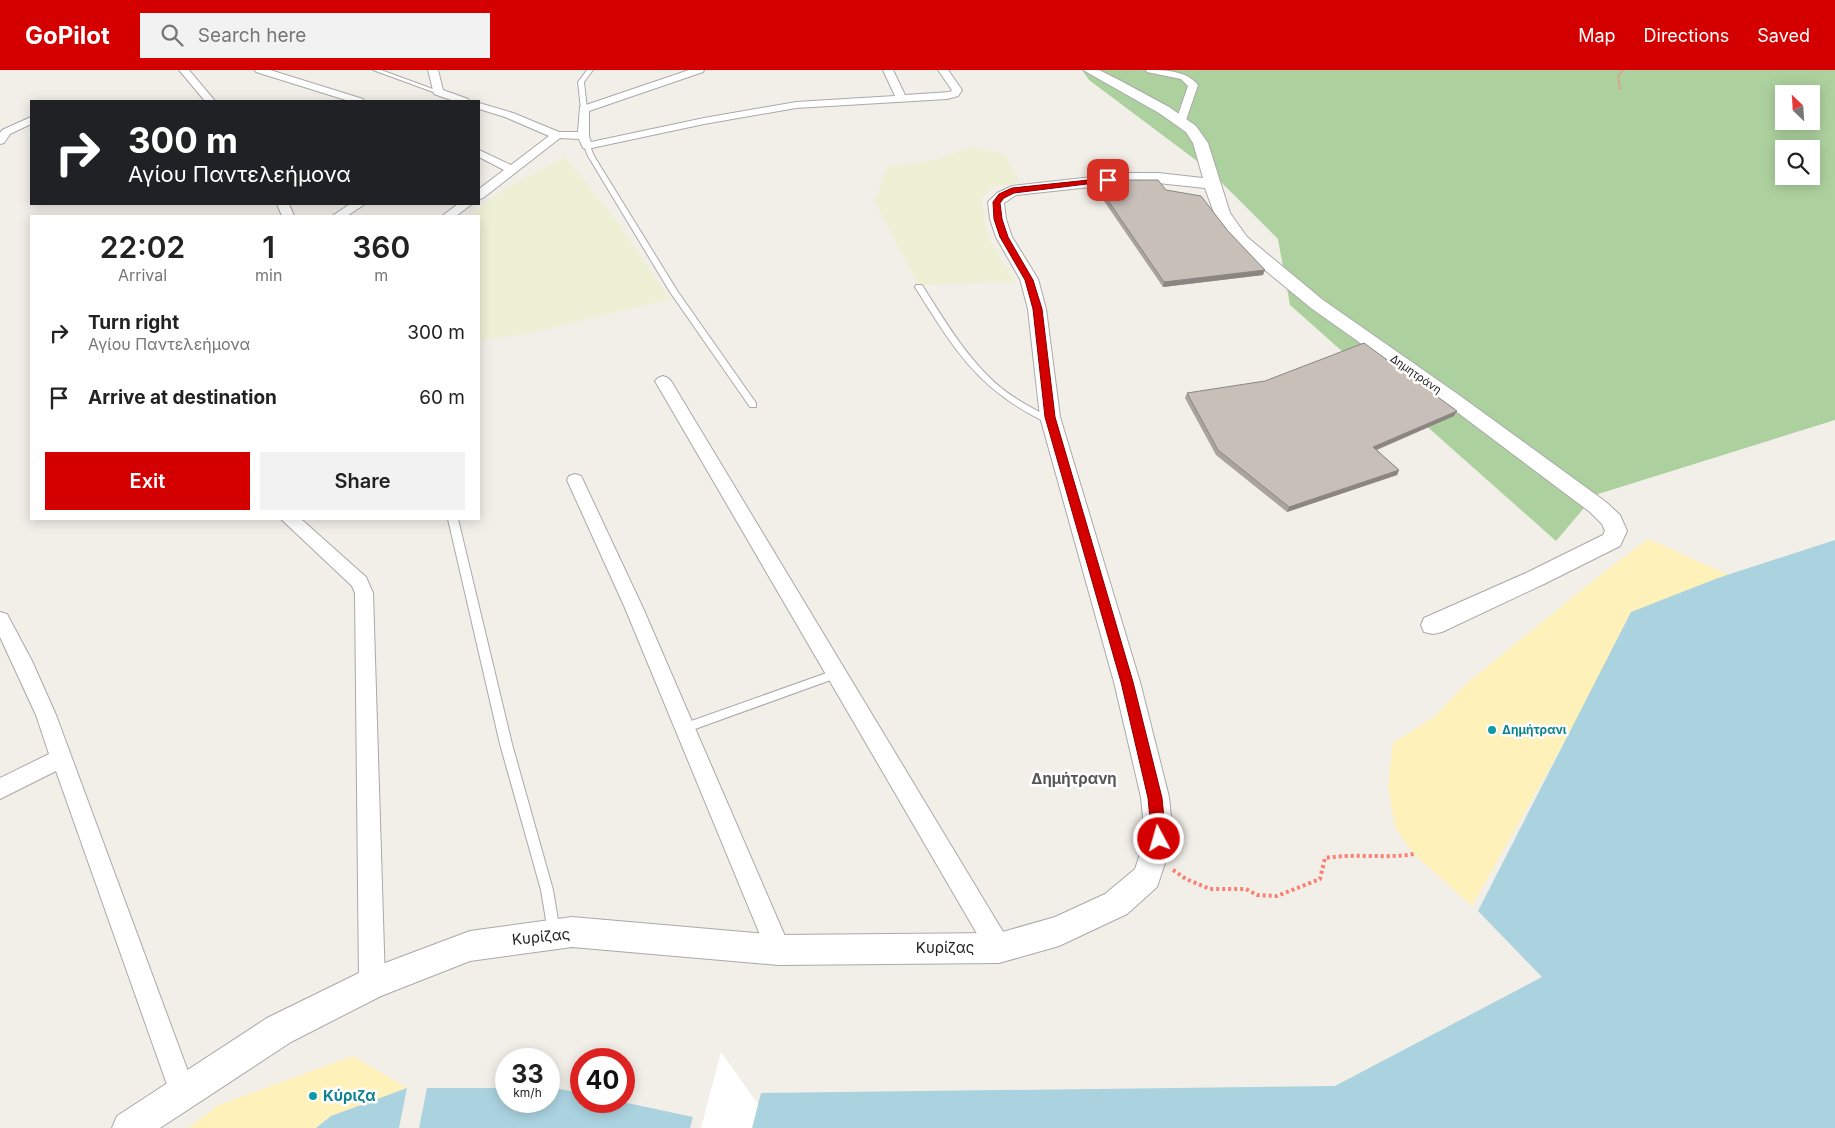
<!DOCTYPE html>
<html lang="en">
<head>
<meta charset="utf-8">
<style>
	body { margin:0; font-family:Inter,sans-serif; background:#f2f2f2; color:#222; height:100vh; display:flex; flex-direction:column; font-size:19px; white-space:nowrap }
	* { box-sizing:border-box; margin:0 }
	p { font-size:16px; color:#767676 }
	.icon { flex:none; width:28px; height:28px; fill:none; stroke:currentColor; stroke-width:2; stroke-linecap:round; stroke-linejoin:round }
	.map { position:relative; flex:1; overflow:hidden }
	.drawer { position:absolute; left:30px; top:145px; width:450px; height:305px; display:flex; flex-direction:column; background:#fff; border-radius:0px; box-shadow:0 2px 12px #0003 }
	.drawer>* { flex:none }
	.hud { position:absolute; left:30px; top:30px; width:450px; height:105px; border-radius:0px; box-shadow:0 2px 12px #0003; background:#202124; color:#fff; overflow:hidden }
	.needle { width:32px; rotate:335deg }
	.buttons { position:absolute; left:1775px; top:15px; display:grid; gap:10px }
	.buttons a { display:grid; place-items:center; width:45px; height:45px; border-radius:0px; background:#fff; box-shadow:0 2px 12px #0003; font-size:25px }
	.speed { position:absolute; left:495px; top:978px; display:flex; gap:10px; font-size:25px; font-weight:700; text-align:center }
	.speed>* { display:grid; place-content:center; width:65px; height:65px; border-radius:50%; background:#fff; box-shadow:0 2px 12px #0003; line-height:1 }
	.speed small { font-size:12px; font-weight:400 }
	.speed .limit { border:8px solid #d22; background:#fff; color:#111 }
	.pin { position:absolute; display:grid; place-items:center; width:42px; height:42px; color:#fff; margin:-21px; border-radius:10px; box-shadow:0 2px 8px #0006 }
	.me { position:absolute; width:55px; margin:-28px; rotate:354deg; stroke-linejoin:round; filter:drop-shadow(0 0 4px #0008) }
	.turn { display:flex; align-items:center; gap:18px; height:105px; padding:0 15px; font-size:22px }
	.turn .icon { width:65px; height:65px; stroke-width:2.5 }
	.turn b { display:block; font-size:35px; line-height:42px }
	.eta { display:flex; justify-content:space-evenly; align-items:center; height:85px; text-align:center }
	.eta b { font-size:30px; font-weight:600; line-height:35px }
	.button { display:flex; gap:10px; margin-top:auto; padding:10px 15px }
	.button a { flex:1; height:58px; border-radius:0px; background:#d40000; color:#fff; font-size:20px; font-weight:600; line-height:58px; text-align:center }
	.button a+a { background:#f2f2f2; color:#222 }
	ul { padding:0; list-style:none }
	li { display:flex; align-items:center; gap:15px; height:65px; padding:0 15px }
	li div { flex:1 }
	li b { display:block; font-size:19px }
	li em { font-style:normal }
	header { display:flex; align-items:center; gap:30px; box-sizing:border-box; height:70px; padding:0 25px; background:#d40000; color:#fff }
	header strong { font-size:24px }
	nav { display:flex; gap:28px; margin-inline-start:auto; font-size:18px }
	.search { width:350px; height:45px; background:#f2f2f2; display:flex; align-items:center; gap:12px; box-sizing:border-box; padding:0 18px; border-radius:0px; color:#767676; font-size:19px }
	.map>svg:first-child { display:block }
	.farmland { fill:#eef0d5 }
	.forest { fill:#add19e; fill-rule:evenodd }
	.sand { fill:#fff1ba }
	.water { fill:#aad3df }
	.pier { fill:#fff }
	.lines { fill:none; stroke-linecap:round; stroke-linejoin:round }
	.service-casing { stroke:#a9a9a9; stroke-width:2 }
	.minor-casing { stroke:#a9a9a9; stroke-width:2 }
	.tertiary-casing { stroke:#a9a9a9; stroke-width:2 }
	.path-far1 { stroke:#fa8072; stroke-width:2; stroke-dasharray:1 1; stroke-linecap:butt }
	.path { stroke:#fa8072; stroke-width:4; stroke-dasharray:3 3; stroke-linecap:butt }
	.service { fill:#fff; fill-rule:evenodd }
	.minor { fill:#fff; fill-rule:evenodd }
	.tertiary { fill:#fff; fill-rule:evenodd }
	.wall { fill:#aba49e }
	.shaded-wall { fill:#8b8681 }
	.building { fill:#c7bfb8; stroke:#8b8681 }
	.route { fill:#d40000; stroke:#8a0000 }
	.culture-dot { fill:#0f9aa8; stroke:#fff; stroke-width:2 }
	.labels { text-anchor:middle; stroke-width:5; stroke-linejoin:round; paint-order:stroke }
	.far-street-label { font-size:11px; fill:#222; stroke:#fff }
	.culture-label { font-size:12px; font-weight:bold; fill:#0d838f; stroke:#fff; text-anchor:start }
	.quarter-label { font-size:15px; font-weight:bold; fill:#555; stroke:#fff }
	.near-street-label { font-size:15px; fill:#222; stroke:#fff }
	.near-culture-label { font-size:15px; font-weight:bold; fill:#0d838f; stroke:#fff; text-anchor:start }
</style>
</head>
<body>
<header>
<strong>GoPilot</strong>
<div class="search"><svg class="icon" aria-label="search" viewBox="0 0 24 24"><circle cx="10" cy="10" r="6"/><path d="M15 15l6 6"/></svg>Search here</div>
<nav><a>Map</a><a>Directions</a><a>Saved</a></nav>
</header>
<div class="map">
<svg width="1835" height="1058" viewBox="0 0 1835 1058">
	<rect width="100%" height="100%" fill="#f2efe9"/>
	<path class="farmland" d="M970,77L1005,84L1020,112L991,118L982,129L988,168L1016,212L918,215L875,132L887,97L935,90Z
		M565,87L618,152L670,229L531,263L479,271V146H470L504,119Z"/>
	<path class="forest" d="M1082,0H1835V350L1595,425L1556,471L1290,235L1278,169L1209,100L1089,10ZM1784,24H1811V51H1784ZM1784,79H1811V106H1784Z"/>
	<path class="sand" d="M1648,469L1729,505L1631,542L1580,644L1472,836L1414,784L1395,757L1388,716L1393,673L1434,647L1466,614L1599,506Z
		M353,986L407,1018L331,1046L316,1058H188L219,1035Z"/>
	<path class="water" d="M1835,470V1058H752L761,1023L1335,1016L1542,907L1478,841L1631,542L1718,508Z
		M549,1017L581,1023V1031H618L693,1047L690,1058H419L427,1018H506V1031H549Z
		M407,1018L399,1058H316L331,1046Z"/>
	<path class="pier" d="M721,982L758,1034L752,1058H701Z"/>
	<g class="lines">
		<defs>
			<path id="service" d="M373,0H381L441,22L436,23Z
				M587,0H593L584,12L587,39L584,41L581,39L578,12Z
				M587,74L590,76L594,86L678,222L756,333V337H750L670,222L588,86L584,76Z
				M916,215H922C945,251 967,289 1000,317C1016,330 1035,340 1053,349V353H1047C1031,345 1015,336 1001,325C964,298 939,255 915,217Z
				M448,449H458L512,674L553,820L560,862L559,866L554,868L549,866L548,862L541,820L500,674Z
				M835,600L839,601L840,604L839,607L684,663L680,661L678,658L680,655Z"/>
			<path id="minor" d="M179,0H189L215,31H205Z
				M255,0H270L363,29L364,31H349L256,2Z
				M428,0H438L443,20L468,29L469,31H454L434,24Z
				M689,0H704L703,2L589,41V66L591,72L704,48L796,32L895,26L883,0H893L905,25L950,22L952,20L938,0H948L962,20L958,26L947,29L796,38L704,54L587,79L583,78L579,69L560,68L483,128L479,129V119L504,100L479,87V80L511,95L549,66L505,47L479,39V33L513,43L559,62H578L580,37Z
				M1146,0C1165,0 1185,0 1198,15L1185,53H1177L1176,51L1188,16L1181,9L1147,2Z
				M31,47V54L10,64L4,73L0,74V63L2,60Z
				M277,134H289L294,146H282Z
				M350,134H365L347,146H332Z
				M458,134H472L456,146H442Z
				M663,306L668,308L671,311L1008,870L1011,878L1008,886L999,890L990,886L655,311L658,308Z
				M575,404L581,406L583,410L643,538L791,880L788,889L779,892L770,889L625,538L567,410L569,406Z
				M281,449H301L366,507L373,523L385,913L381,922L372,926L363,922L359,913L355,523L352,516Z
				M0,542L7,544L32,591L56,645L196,1023L192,1032L183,1036L174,1032L170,1023L56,701L0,729V708L49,684L36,645L0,567Z"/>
			<path id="tertiary" d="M1083,0H1099L1119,10L1169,37L1196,56L1208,73L1230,143L1247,167L1323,230L1459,325L1606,432L1620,445L1627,461L1620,476L1544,514L1442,562L1433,564L1424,562L1421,555L1424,548L1528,502L1603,465L1605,461L1602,454L1590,442L1445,333L1311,238L1260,196L1228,165L1214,143L1205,118L1158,113H1128L1016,125L1004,133L1006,149L1012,167L1038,209L1046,239L1060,347L1140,612L1169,727L1173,769L1157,817L1127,844L1059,876L999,893L779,895L572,877L470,891L381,926L291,972L160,1058H112L117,1046L267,948L361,902L470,861L572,847L779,865L999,863L1055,847L1105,824L1135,799L1145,769L1141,727L1114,612L1040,347L1028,239L1020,209L996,167L990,149L988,132L997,123L1012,116L1128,103H1158L1203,108L1193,73L1186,62L1159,43Z"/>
		</defs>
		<use href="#service" class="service-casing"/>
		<use href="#minor" class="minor-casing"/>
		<use href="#tertiary" class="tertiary-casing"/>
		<path class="path-far1" d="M1620,19L1618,6L1623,0"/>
		<path class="path" d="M1173,800L1186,809L1210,819H1246L1257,825L1277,826L1320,809L1325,788C1355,783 1384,789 1414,784"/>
		<use href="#service" class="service"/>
		<use href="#minor" class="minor"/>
		<use href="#tertiary" class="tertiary"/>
	</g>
	<path class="wall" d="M1096,113L1228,161L1263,205L1163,217L1095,118Z
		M1187,323L1454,346L1377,380L1399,400L1397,405L1287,442L1216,385L1185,328Z"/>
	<path class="shaded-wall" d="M1265,200L1263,205L1163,217L1164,212Z
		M1457,341L1454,346L1371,382L1373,377Z
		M1399,400L1397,405L1287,442L1289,437Z"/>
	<path class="building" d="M1129,110H1158L1166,120L1201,126L1228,161L1265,200L1164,212L1096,113Z
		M1364,273L1457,341L1373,377L1399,400L1289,437L1218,380L1187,323L1265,311Z"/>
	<path class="route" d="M1108,108H1111V111L1014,123L1004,128L1000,133L1002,149L1008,167L1033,210L1042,239L1055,347L1133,612L1162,728L1166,769L1164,774L1159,776L1154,774L1152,769L1148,728L1121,612L1045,347L1033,239L1025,210L1000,167L994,149L993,132L999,124L1012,118Z"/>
	<g class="culture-dot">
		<circle cx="1492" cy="660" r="5"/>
		<circle cx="313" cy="1026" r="5"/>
	</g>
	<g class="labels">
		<g class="far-street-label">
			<text transform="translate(1416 304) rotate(35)" y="4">Δημητράνη</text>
		</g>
		<g class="culture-label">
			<text x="1502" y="664">Δημήτρανι</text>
		</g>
		<g class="quarter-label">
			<text x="1074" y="714">Δημήτρανη</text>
		</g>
		<g class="near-street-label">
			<text transform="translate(541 867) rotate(-6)" y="5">Κυρίζας</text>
			<text x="945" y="883">Κυρίζας</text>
		</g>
		<g class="near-culture-label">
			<text x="323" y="1031">Κύριζα</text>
		</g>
	</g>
</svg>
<div class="buttons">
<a><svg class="needle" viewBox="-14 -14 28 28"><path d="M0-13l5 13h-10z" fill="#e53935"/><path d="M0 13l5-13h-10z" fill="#767676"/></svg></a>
<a><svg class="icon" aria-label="search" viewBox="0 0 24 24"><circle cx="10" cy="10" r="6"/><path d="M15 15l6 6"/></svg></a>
</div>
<div class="speed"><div>33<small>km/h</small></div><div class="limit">40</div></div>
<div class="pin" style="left:1108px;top:110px;background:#d93025"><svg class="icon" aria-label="arrive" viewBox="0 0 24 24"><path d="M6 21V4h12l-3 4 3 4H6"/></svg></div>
<svg class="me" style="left:1159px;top:769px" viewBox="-20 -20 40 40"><circle r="17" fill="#d40000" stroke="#fff" stroke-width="3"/><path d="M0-11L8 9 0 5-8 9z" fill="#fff"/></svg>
<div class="hud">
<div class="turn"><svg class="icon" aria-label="right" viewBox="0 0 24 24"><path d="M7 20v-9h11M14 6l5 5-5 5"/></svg><div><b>300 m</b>Αγίου Παντελεήμονα</div></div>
</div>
<section class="drawer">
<div class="eta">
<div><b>22:02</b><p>Arrival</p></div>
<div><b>1</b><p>min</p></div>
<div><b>360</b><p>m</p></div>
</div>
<ul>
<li><svg class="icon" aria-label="right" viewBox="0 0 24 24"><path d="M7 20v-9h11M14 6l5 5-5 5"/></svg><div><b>Turn right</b><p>Αγίου Παντελεήμονα</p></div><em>300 m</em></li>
<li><svg class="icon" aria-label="arrive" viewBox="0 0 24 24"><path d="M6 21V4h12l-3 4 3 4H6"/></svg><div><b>Arrive at destination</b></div><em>60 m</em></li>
</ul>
<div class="button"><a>Exit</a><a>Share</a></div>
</section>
</div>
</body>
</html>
